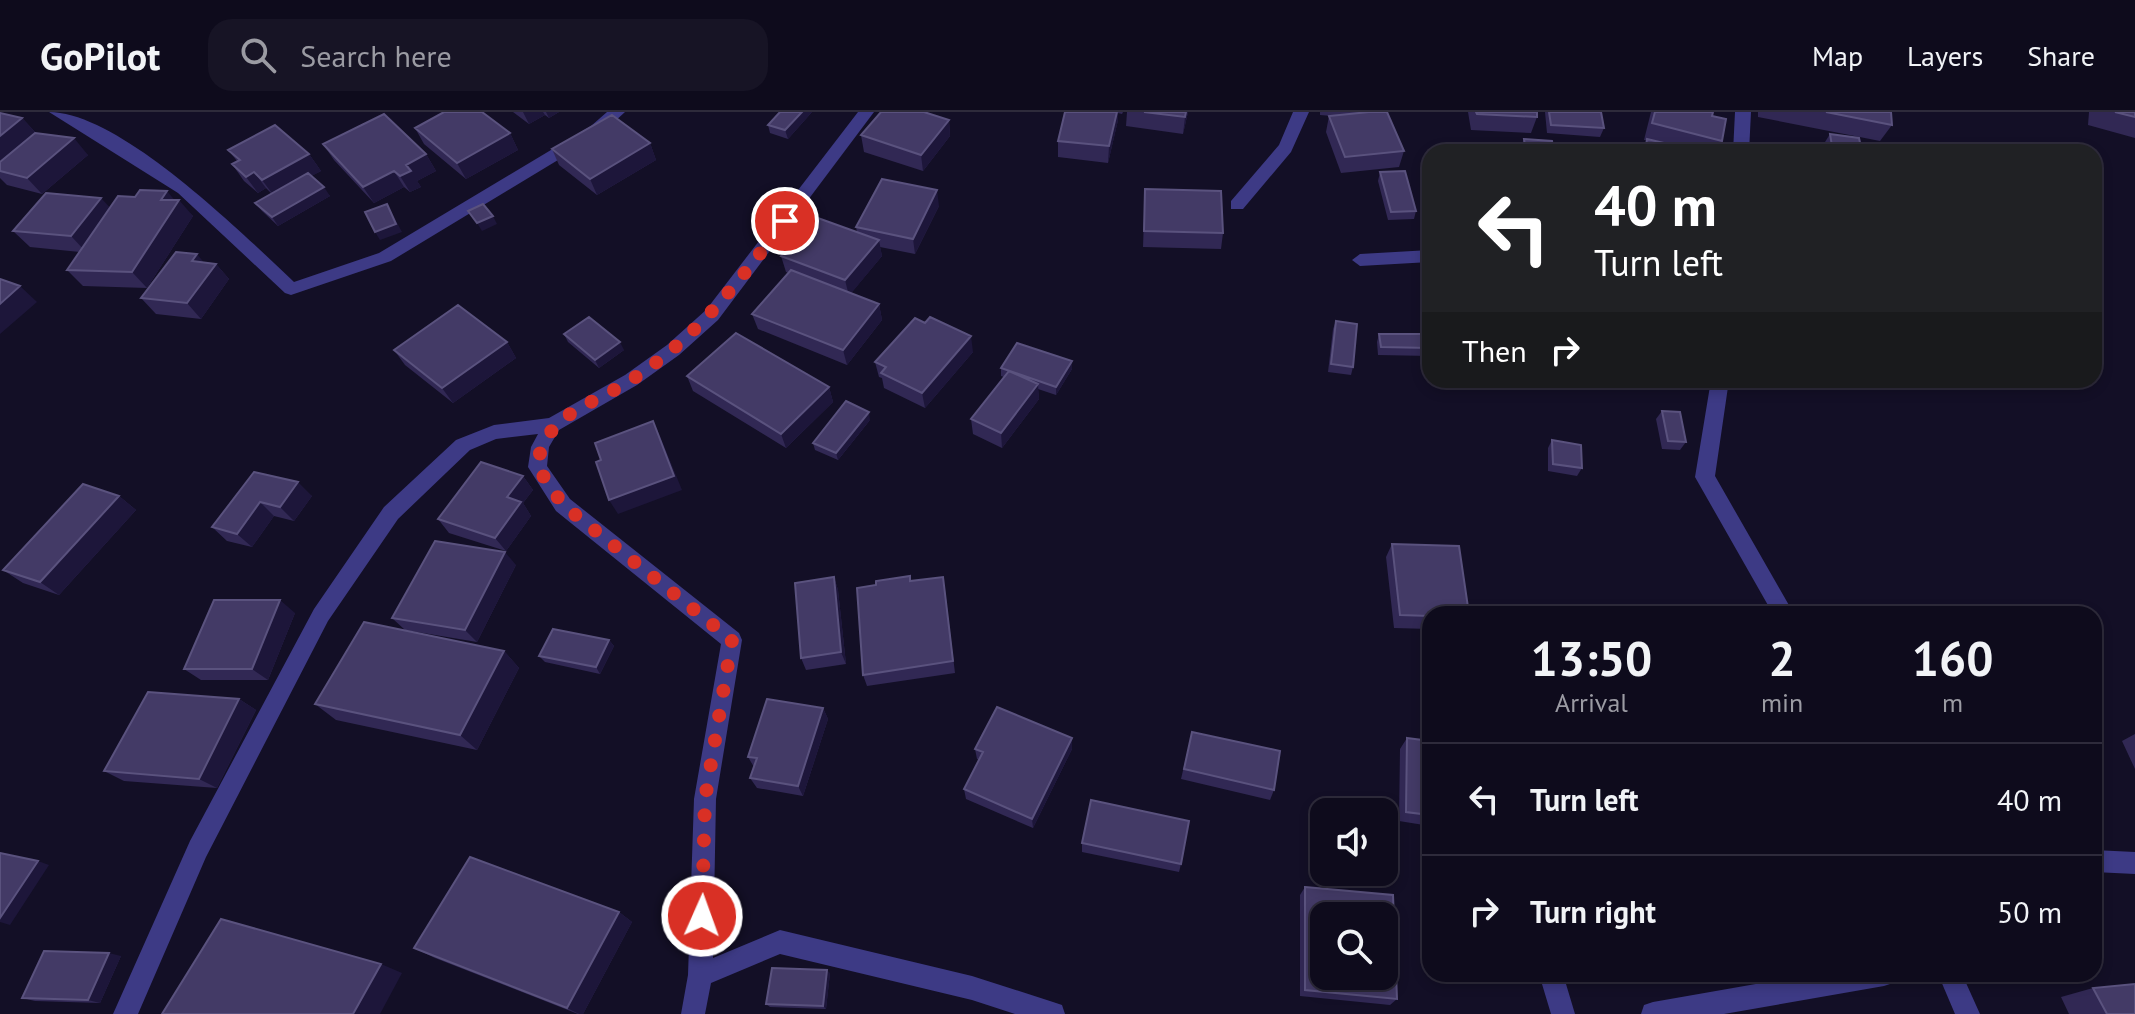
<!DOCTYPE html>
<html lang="en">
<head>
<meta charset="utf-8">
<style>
	body { margin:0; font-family:"PT Sans",sans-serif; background:#171425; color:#f1f3f6; height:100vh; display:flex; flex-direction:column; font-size:30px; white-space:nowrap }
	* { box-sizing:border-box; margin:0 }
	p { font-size:26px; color:#9b9ba3 }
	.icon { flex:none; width:44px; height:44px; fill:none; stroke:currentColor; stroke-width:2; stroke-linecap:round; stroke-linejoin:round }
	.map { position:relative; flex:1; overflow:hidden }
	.panel { position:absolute; left:1422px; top:494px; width:680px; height:376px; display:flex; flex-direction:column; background:#0e0b1c; border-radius:24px; box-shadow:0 4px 12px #0003,0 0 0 2px #2e2b3b }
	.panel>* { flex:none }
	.top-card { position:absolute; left:1422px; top:32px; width:680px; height:244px; border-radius:24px; box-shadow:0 4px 12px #0003,0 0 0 2px #2e2b3b; background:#202124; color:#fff; overflow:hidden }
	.controls { position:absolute; left:1310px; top:686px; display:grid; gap:16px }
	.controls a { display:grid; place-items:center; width:88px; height:88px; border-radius:16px; background:#0e0b1c; box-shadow:0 4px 12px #0003,0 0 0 2px #2e2b3b; font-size:40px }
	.pin { position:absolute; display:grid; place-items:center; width:68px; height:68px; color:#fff; margin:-34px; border:4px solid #fff; border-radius:50%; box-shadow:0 2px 8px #0007 }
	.me { position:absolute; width:88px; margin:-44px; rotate:2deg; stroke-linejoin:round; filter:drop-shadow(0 0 6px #0008) }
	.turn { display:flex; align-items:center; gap:28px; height:168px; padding:0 40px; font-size:36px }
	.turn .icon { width:104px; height:104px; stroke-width:2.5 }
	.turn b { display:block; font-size:56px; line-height:68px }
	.then { display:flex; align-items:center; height:76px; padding:0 40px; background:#0003; gap:16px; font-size:30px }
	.eta { display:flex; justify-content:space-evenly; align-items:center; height:136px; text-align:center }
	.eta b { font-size:48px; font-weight:700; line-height:56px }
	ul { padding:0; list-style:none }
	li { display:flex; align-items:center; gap:24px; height:112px; padding:0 40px; border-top:2px solid #2e2b3b }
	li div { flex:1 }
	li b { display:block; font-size:30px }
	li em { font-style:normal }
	header { display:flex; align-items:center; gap:48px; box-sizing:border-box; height:112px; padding:0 40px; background:#0e0b1c; border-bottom:2px solid #2e2b3b }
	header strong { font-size:38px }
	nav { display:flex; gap:44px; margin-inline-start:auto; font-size:28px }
	.search { width:560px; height:72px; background:#171425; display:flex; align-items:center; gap:20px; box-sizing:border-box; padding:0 28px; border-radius:24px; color:#9b9ba3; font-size:30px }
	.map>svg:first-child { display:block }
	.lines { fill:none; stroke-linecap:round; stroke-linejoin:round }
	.street { fill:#3d3a85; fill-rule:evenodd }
	.wall { fill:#312854 }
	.shaded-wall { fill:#1d163a }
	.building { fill:#433a66; stroke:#5a527e; stroke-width:2; fill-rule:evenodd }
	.route { stroke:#d93025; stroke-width:14; stroke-dasharray:0 25.2 }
</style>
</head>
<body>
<header>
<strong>GoPilot</strong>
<div class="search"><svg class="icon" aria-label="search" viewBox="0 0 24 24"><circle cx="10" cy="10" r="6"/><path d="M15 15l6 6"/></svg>Search here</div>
<nav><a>Map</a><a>Layers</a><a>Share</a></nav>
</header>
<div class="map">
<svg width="2135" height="902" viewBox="0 0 2135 902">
	<rect width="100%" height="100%" fill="#130f26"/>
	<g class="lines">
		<path class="street" d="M49,0C120,0 242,121 294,170L379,141L591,14L607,0H625L601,22L391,149L291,183L285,181L178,81Z
			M858,0H874L718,208L679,243L637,273L559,318L549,335L547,354L570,387L739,521L742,528L716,687L713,846L780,818L972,864L1053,890L1062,893L1065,902H1015L972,888L780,842L711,871L705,902H681L688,863L694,687L721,532L556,399L528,355L531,335L538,322L496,327L470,338L398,407L328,509L206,745L138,902H113L190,729L314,497L384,395L456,328L494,313L549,306L625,263L667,233L706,198Z
			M1293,0H1309L1291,40L1243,97H1231V89L1279,33Z
			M1735,0H1751L1749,40H1733Z
			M1430,138V150L1360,154L1352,148L1360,142Z
			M1711,268H1729L1715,364L1794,502H1773L1695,365Z
			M2094,738L2135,740V762L2094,760Z
			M1539,862H1563L1575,902H1551Z
			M1813,862H1896L1893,871L1884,874L1724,902H1641L1644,893L1653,890Z
			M1938,862H1962L1980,902H1955Z"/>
	</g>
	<path class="wall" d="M513,0H559L549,6L545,3L529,12Z
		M812,0L788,27L770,21L768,13Z
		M1065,0H1123L1122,2L1118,1V8L1108,51L1058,45V29Z
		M1127,0H1188L1183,22L1126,14Z
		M1320,0H1387L1404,39L1399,55L1341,61L1326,20L1329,4H1332L1320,3Z
		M1468,0H1537V5L1531,21L1471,18Z
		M1545,0H1601L1604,16L1600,25L1547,21Z
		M1651,0H1713L1712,4L1722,29L1715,40H1641L1647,28H1644Z
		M1758,0H1891L1892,13L1880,29L1758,5Z
		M2089,0H2135V26L2088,13Z
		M0,1L22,6L36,21L88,43L42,82L7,73L0,66Z
		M949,8L950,24L923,59L864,40L861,23Z
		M415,16L510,21L518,38L466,67L424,32Z
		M1830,22L1862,40H1826L1825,30Z
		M1524,27L1554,40H1521L1520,36Z
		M650,31L656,48L597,83L559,53L552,37Z
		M323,32L426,42L436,59L417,69L421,75L410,80L404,75L374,91L334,48Z
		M228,38L309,42L321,59L311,64L330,84L278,114L262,99L255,91L272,82L266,76L258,81L244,69L232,52L237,49Z
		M1380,60L1416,99L1414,107L1388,108L1378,69Z
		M1145,77L1223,121L1221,137L1143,135Z
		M174,88L193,104L147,176L83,174L67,158L80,140L30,135L13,119Z
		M939,94L915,142L880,135L882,144L851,181L879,192L882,208L847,253L758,217L752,202L789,161L786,160L781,144L857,120L856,115Z
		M204,150L216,152L229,167L201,207L156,202L141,186Z
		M1336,209L1353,255L1351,263L1328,260L1333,217Z
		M564,222L624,238L599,256L568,230Z
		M1379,222H1430V244L1378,243L1377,230Z
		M507,230L516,246L453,291L405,253L394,238Z
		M973,240L925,296L884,276L882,266L879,265L875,250Z
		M1072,249V257L1056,283L1038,277L1039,287L1002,336L973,322L971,307L1004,265L1001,264V256Z
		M687,264L829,275L833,290L786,336L693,279Z
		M1662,299L1686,330L1680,338L1662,337L1656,307Z
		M870,308L838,348L815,338L813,331Z
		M1552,328L1582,356L1577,364L1548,359V336Z
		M254,360L312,384L294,409L274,404L252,435L227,429L212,415Z
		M523,364L533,378L523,391L531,404L506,439L449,421L438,407Z
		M119,384L136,398L59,483L23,471L3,458Z
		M1392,432L1430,502V517L1394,516L1386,445Z
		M516,453L477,530L405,518L392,506Z
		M834,465L838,478L846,552L806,558L801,546Z
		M911,469L945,478L955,561L867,574L863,563Z
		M295,501L268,568H201L184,557Z
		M609,528L614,534L600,562L545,550L539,544Z
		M504,539L519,556L477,638L336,608L315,592Z
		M239,587L256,598L217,676L124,669L104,659Z
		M823,596L828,607L803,684L757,676L750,666L754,655L748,645Z
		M1192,620L1274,678L1270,688L1181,667Z
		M2135,622V657L2122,629Z
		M1407,626L1430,629V714L1399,709L1400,637Z
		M975,637H1072L1033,716L966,687L964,677L979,648L977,647Z
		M1082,731L1181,752L1179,760L1082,740Z
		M1305,775L1397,887L1390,893L1300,884V783Z
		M619,800L632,810L583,902H578L435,846L414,836Z
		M121,844L100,891L35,889L22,886Z
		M830,861L826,897L770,895L766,892Z
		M2093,876L2135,902H2069L2061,885Z"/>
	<path class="shaded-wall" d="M523,0H543L545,3L529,12Z
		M546,0H559L549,6Z
		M802,0H812L788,27L785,18Z
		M1117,0H1118V8L1108,51L1109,34Z
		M1186,0H1188L1183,22L1185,5Z
		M22,6L37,22L0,54V24Z
		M949,8L950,24L923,59L921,43Z
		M510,21L518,38L466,67L457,51Z
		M74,26L88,43L42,82L27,66Z
		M650,31L656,48L597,83L590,67Z
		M309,42L321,59L274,84L262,68Z
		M426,42L436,59L417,69L421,75L410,80L400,64L406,53Z
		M394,59L404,75L374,91L363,75Z
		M254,60L266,76L258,81L246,65Z
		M324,75L330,84L278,114L272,105Z
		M937,78L939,94L915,142L913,127Z
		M167,79L177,91L179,88L193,104L147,176L132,160L161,88Z
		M101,86L116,102L86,140L71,124Z
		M387,92L402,120L380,128L375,120Z
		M493,104L497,112L482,119L477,111Z
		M879,128L882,144L849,184L845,168Z
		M197,142L210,158L192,149Z
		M216,152L229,167L201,207L187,191Z
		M20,174L37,190L0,222V192Z
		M879,192L882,208L847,253L843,238Z
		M971,224L973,240L925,296L922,281Z
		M507,230L516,246L453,291L442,276Z
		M620,230L624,238L599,256L595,248Z
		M1072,249V257L1056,283V275Z
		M1038,272L1039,287L1002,336L1001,321Z
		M829,275L833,290L786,336L781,322Z
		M869,300L870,308L838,348L836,341Z
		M653,309L660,324L682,378L618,402L609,388Z
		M523,364L533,378L523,391L531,404L506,439L495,426L507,385Z
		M298,370L312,384L294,409L280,395Z
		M119,384L136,398L59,483L40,470Z
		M260,390L274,404L252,435L237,422Z
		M505,440L516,453L477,530L465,518Z
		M834,465L838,478L846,552L841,540Z
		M280,488L295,501L268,568L252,557Z
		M609,528L614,534L600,562L596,555Z
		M504,539L519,556L477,638L460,623Z
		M239,587L256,598L217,676L199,667Z
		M823,596L828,607L803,684L798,674Z
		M1072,626V637L1033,716L1032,707Z
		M38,749L49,753L10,813L0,810V806Z
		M619,800L632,810L583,902H579L567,896Z
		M109,841L121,844L100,891L88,888Z
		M381,852L402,861L380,902H353Z
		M827,858L830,861L826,897L823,894Z"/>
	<path class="building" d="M444,0H482L510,21L457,51L415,16Z
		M780,0H802L785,18L768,13Z
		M881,0H924L949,8L921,43L861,23Z
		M1065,0H1117L1109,34L1058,29Z
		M1144,0H1186L1185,5Z
		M1369,0H1387L1404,39L1345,45L1329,4Z
		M1476,0H1537V5L1477,2Z
		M1549,0H1601L1604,16L1551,13Z
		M1655,0H1713L1712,4L1726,7L1722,29L1652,11Z
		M1826,0H1891L1892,13Z
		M2115,0H2135V5Z
		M0,1L22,6L0,24Z
		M384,2L426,42L406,53L411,59L400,64L394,59L363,75L323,32Z
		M612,3L650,31L590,67L552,37Z
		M275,13L309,42L262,68L254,60L246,65L232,52L240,48L228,38Z
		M35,21L74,26L27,66L0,59V50Z
		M1830,22L1859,26L1862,40H1833Z
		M1524,27L1552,29L1554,40H1526Z
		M1647,27L1702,40H1645Z
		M1405,59L1416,99L1391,100L1380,60Z
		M308,61L324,75L272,105L255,91Z
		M882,67L937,78L913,127L856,115Z
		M1145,77L1221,79L1223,121L1144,119Z
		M140,78L167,79L161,88H179L132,160L67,158L118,84L135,85Z
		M46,81L101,86L71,124L13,119Z
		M387,92L396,112L375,120L365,100Z
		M483,92L493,104L477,111L468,99Z
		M815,105L879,128L845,168L781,144Z
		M176,140L197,142L192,149L216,152L187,191L141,186Z
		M791,158L879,192L843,238L752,202Z
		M0,167L20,174L0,192Z
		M458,193L507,230L442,276L394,238Z
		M589,205L620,230L595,248L564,222Z
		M930,205L971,224L922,281L881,261L886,255L875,250L915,206L925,211Z
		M1336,209L1357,212L1353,255L1331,252Z
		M736,221L829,275L781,322L687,264Z
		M1379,222H1430V236L1381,235Z
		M1017,231L1072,249L1056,275L1001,256Z
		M1009,259L1038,272L1001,321L971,307Z
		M846,289L869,300L836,341L813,331Z
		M1662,299L1680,300L1686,330L1668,329Z
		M653,309L674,364L609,388L596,350L601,348L595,331Z
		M1552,328L1581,333L1582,356L1553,352Z
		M481,350L523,364L507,385L521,390L495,426L438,407Z
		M254,360L298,370L280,395L260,390L237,422L212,415Z
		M83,372L119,384L40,470L3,458Z
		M435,429L505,440L465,518L392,506Z
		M1392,432L1459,434L1469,502H1430V504L1400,503Z
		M910,464V469L943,465L953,549L863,563L857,476L876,473V469Z
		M834,465L841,540L801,546L795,471Z
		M214,488H280L252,557H184Z
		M364,510L504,539L460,623L315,592Z
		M553,517L609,528L596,555L539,544Z
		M148,580L239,587L199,667L104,659Z
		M767,587L823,596L798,674L750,666L757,646L748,645Z
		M997,595L1072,626L1032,707L964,677L983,640L975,637Z
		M1192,620L1280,639L1274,678L1184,657Z
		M1407,626L1430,629V703L1406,700Z
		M1091,688L1189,709L1181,752L1082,731Z
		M0,741L38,749L0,806Z
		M470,745L619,800L567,896L414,836Z
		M1305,775L1393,783L1397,887L1305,878ZM1324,804H1384V864H1324Z
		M221,807L381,852L353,902H162Z
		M44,839L109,841L88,888L22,886Z
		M772,856L827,858L823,894L766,892Z
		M2135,872V902H2107L2093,876Z"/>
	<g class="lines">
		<path class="route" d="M702,804L705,687L732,528L563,393L537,355C545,300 590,295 631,268C698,225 738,170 785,109"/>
	</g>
</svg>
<div class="controls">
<a><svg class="icon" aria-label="sound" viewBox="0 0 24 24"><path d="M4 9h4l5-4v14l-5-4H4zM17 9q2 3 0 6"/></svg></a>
<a><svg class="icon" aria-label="search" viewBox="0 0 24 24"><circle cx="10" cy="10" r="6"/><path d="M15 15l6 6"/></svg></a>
</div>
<div class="pin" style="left:785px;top:109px;background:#d93025"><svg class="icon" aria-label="arrive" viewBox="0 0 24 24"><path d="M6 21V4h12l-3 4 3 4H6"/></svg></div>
<svg class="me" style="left:702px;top:804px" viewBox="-20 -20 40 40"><circle r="17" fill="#d93025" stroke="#fff" stroke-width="3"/><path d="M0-11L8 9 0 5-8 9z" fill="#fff"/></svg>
<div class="top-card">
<div class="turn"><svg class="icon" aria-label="left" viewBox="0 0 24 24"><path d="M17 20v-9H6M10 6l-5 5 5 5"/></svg><div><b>40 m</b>Turn left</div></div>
<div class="then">Then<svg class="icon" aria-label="right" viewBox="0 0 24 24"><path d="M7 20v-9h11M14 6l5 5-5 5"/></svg></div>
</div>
<section class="panel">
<div class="eta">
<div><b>13:50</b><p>Arrival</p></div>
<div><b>2</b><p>min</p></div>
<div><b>160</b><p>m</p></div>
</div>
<ul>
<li><svg class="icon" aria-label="left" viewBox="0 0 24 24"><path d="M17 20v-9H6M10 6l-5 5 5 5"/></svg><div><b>Turn left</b></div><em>40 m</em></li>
<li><svg class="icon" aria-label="right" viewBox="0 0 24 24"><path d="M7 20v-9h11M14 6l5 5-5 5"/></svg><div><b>Turn right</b></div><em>50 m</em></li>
</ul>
</section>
</div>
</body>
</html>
